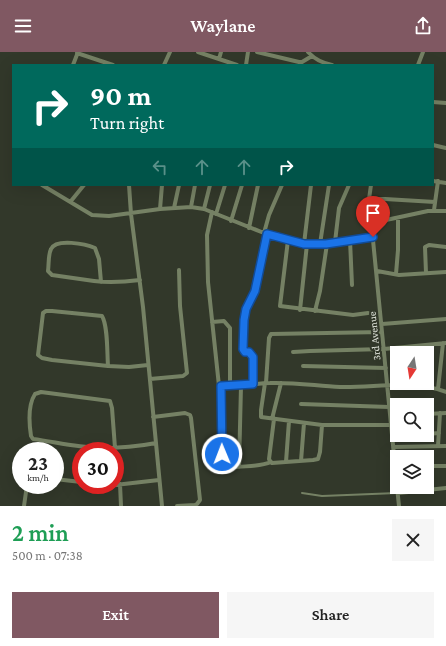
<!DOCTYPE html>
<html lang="en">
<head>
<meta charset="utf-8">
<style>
	body { margin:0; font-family:"Crimson Pro",serif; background:#f6f6f6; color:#222; height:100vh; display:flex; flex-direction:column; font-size:15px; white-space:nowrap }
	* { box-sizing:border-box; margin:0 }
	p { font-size:13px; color:#767676 }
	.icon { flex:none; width:22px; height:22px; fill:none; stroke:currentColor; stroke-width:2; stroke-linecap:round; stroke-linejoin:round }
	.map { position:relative; height:454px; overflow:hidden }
	.side { display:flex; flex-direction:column; background:#fff; flex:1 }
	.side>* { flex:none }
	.guide { position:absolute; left:12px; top:12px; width:422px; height:122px; border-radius:0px; box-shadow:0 4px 16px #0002; background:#00695c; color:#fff; overflow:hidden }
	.needle { width:26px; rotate:192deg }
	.controls { position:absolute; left:390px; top:294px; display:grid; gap:8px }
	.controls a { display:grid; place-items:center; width:44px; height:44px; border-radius:0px; background:#fff; box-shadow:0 4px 16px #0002; font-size:20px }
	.speed { position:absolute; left:12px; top:390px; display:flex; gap:8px; font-size:20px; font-weight:700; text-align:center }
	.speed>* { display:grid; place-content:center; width:52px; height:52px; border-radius:50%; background:#fff; box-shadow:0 4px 16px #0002; line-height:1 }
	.speed small { font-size:10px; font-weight:400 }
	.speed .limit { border:6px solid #d22; background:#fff; color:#111 }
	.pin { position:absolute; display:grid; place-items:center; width:34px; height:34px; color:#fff; margin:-41px -17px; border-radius:50% 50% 50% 0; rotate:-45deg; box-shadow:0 0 4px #0007 }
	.pin .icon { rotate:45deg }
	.me { position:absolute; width:44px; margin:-22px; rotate:359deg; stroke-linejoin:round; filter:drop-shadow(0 0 3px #0008) }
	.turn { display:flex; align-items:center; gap:14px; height:84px; padding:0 12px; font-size:18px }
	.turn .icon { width:52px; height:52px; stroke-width:2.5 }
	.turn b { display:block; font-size:28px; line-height:34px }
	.lanes { display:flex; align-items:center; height:38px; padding:0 12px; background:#0003; justify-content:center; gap:20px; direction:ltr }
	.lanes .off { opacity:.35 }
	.round { display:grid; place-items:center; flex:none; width:42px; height:42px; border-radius:0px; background:#f6f6f6 }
	.overview { display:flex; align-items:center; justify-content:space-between; height:68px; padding:0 12px }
	h1 { font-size:24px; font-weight:600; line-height:30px; color:#1e9e55 }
	.button { display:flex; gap:8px; margin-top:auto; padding:8px 12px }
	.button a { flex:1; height:46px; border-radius:0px; background:#805862; color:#fff; font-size:16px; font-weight:600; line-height:46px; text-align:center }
	.button a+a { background:#f6f6f6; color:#222 }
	header { display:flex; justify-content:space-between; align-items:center; height:52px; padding:0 12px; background:#805862; color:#fff; font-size:18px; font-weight:600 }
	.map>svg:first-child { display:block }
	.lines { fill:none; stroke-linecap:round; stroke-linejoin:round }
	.lane { stroke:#758164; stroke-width:2 }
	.street { stroke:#758164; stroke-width:4 }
	.route-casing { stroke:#114b97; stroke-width:10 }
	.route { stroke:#1a73e8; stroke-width:7 }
	.labels { text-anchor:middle; stroke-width:4; stroke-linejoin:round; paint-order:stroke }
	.street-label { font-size:11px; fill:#dee2d9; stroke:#32382a }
</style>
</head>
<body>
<header><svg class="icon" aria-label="menu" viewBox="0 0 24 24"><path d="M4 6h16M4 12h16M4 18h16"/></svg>Waylane<svg class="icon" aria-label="share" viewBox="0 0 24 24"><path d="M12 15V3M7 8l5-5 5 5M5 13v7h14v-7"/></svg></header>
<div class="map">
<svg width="446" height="454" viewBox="0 0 446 454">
	<rect width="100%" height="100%" fill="#32382a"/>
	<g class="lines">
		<path class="lane" d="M302,441L322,444L397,441"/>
		<path class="street" d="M198,0L237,13
			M257,0L299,10H302L312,4
			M308,0C315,8 322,11 332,13
			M77,1L113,13
			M219,7L221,0
			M73,13L78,0
			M164,13L170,0
			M246,13L248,0
			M418,13L423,0
			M433,50L446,51
			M433,93L446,96
			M433,129L446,131
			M42,133L92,163L109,164L160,157L191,155L204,157L264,181L304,192H327L373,185
			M129,133L131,162L143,255L162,454
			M371,133L369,147L397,434
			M369,147H385L435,150
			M71,149L84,133
			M191,155L195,133
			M174,156L179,133
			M160,157L162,133
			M204,157L210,133
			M434,158L438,129
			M212,160L207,183L208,230L219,334C236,337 254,331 270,331C294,330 317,334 340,335C375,336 413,327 446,340
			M216,162L225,133
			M231,169L242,133
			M372,171L428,159H446
			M249,176L258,133
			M264,181L269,163L282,133
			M288,188L280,254L353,263L368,261
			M350,188L352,233
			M335,190L339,156L349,133
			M304,192L311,133
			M320,192L329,133
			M377,219L399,223L446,220
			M426,221L425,195L429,193L446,195
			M396,222L398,198V166
			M101,230L99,207L95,196C86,192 56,186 51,197C48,203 49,212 48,219L52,223L94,229C110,231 124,230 140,228
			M300,258L307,192
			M315,259L320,239L327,192
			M212,270L224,269L230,276V334
			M382,272L446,267
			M293,300L310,299L384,297L446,291
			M108,314C107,301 108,274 102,264L52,259H46L43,261L38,303L42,306L52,308L108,314L129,315L148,313
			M303,314L386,316
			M150,327L183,324L187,321L180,254L179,218
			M265,331L261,358V365L322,373H391
			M266,331L269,286L271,282L382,280
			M253,332V305L249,301L245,300L243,297L244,268L246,257L255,239L267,182
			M221,334L222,412C229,417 262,414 271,410
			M438,337L443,291
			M301,352L389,355
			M427,362L446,361
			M153,365L185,361L190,363L191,366L200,448L197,452L195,453L177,454
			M272,367L281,331
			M274,367L269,407L270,409L272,411L313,408L318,407L320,400L322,373
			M427,382L439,381
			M438,394L440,361
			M393,395L446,394
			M115,396L112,356L110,349L41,340L35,342C28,353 29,371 31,384L33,387C55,390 76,395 98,396C117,396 136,395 156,391
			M301,409L304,371
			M286,410L289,369
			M427,414H446
			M239,415L241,334
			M55,427L81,430
			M120,432L121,454
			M108,433H109
			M115,433L159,428
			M397,435L399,454
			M399,441L446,436
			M24,454L27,433"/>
	</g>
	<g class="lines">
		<defs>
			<path id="route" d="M222,402L221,334L253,332V305L249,300H245L243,297L244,268L246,257L255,239L267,182L304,192H326L373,185"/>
		</defs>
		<use href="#route" class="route-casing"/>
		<use href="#route" class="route"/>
	</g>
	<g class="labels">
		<g class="street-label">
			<text transform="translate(374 284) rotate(-96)" y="4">3rd Avenue</text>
		</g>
	</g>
</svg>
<div class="controls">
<a><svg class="needle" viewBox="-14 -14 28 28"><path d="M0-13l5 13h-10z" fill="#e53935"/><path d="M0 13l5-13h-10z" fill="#767676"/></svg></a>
<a><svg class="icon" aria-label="search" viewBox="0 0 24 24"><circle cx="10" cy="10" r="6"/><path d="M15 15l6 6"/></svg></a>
<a><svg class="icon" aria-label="layers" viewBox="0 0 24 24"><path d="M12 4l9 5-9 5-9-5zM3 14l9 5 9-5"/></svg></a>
</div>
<div class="speed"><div>23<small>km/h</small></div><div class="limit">30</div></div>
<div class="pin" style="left:373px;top:185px;background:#d93025"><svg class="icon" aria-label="arrive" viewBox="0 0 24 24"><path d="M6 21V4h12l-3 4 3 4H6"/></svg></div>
<svg class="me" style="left:222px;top:402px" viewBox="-20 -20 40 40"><circle r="17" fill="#1a73e8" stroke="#fff" stroke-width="3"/><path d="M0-11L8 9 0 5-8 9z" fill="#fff"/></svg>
<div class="guide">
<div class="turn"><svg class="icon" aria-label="right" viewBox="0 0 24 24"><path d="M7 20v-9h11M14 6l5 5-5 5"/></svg><div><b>90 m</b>Turn right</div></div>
<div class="lanes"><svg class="icon off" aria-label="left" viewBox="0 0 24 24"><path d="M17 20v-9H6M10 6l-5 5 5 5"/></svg><svg class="icon off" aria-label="ahead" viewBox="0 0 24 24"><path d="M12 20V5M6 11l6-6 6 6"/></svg><svg class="icon off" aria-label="ahead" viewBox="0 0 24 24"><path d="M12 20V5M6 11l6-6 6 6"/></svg><svg class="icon" aria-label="right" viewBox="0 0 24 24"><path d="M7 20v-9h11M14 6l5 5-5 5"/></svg></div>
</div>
</div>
<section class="side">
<div class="overview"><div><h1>2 min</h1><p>500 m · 07:38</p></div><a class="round"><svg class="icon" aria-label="close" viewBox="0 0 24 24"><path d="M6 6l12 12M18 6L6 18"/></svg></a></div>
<div class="button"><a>Exit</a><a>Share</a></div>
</section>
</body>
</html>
